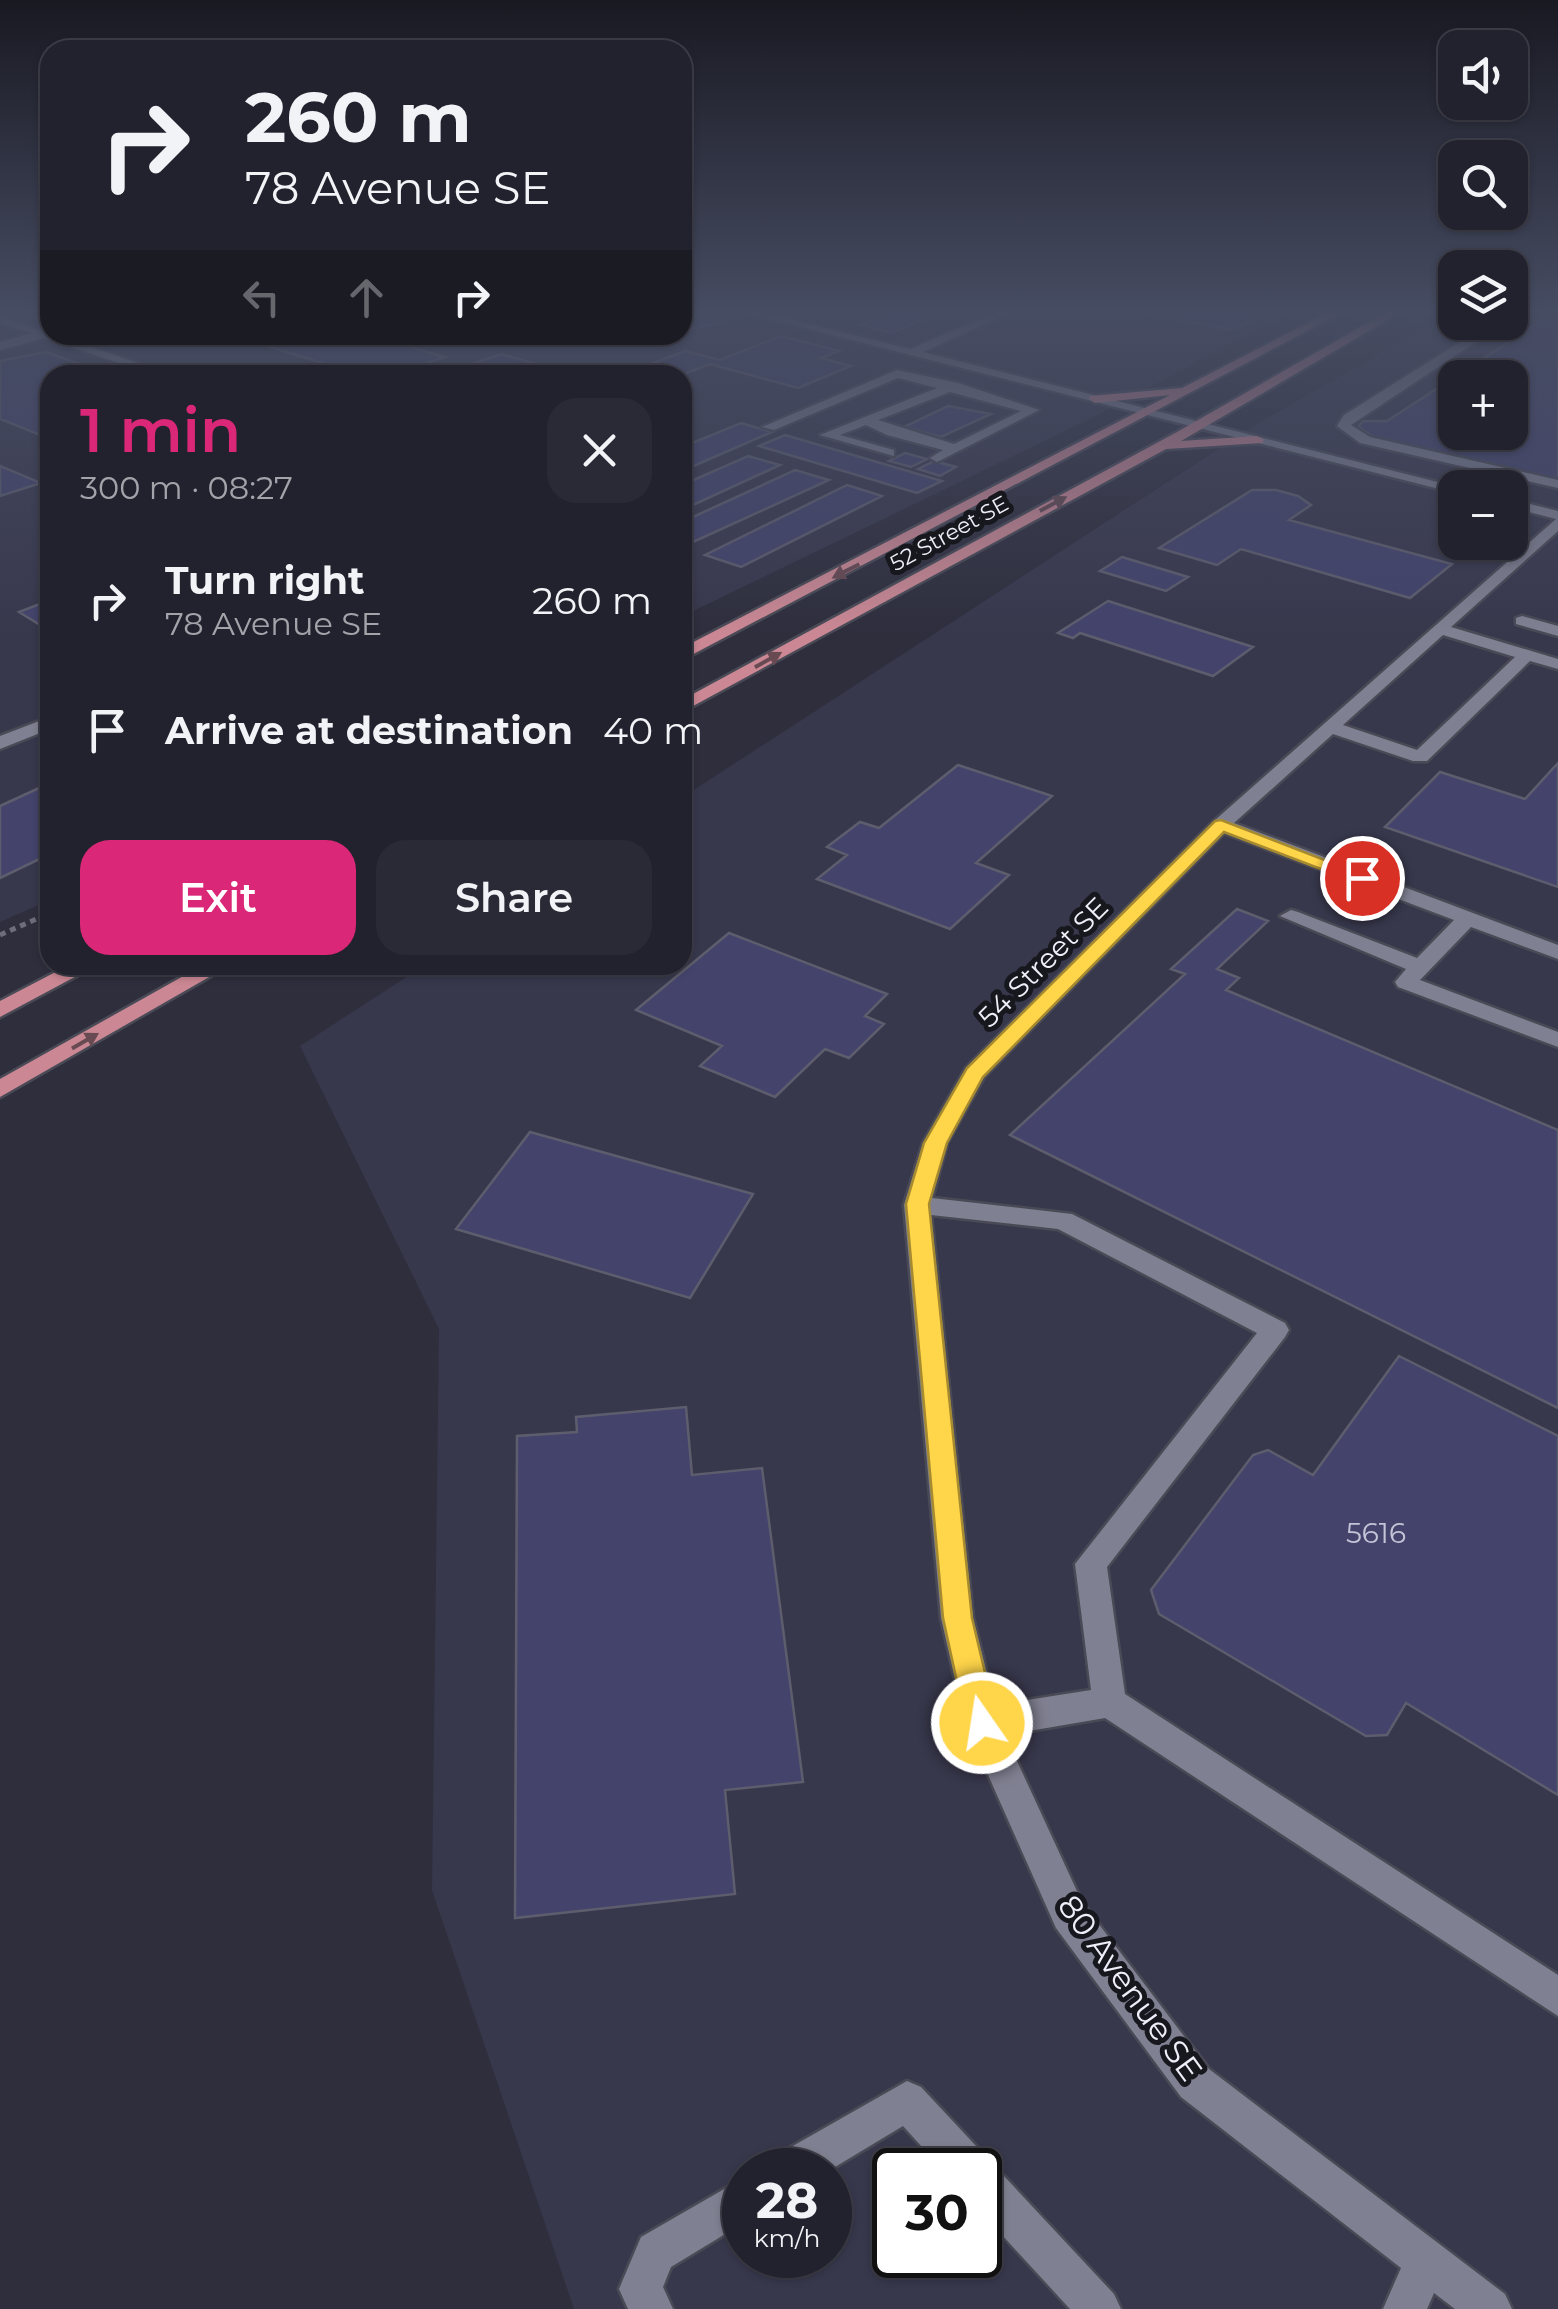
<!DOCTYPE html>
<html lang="en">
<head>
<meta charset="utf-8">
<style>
	body { margin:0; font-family:Montserrat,sans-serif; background:#2a2a36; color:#f1f3f6; height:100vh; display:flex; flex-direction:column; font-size:38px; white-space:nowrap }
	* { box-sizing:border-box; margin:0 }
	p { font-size:32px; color:#a2a4aa }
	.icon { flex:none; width:55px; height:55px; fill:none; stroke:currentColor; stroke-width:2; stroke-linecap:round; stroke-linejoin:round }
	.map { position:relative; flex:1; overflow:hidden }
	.panel { position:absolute; left:40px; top:365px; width:652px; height:610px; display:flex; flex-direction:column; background:#22222e; border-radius:30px; box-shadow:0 2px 8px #0004,0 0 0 2px #3f3f4a }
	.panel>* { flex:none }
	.guide { position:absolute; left:40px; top:40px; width:652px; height:305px; border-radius:30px; box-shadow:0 2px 8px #0004,0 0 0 2px #3f3f4a; background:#22222e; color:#f1f3f6; overflow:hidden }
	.buttons { position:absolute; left:1438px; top:30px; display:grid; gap:20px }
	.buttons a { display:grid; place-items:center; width:90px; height:90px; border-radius:20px; background:#22222e; box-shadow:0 2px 8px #0004,0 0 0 2px #3f3f4a; font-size:50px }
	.speed { position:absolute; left:722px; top:2148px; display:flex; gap:20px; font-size:50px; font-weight:700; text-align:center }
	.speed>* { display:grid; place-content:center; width:130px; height:130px; border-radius:50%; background:#22222e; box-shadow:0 2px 8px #0004,0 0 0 2px #3f3f4a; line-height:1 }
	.speed small { font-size:25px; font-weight:400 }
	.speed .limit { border:5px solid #111; border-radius:15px; background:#fff; color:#111 }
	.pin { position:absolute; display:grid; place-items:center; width:85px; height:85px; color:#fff; margin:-42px; border:5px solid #fff; border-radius:50%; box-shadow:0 2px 10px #0007 }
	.me { position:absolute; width:110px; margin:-55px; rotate:347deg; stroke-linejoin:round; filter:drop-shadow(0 0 8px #0008) }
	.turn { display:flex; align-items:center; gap:35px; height:210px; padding:0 40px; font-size:45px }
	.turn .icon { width:130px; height:130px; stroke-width:2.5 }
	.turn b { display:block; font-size:70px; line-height:85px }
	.lanes { display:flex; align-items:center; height:95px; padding:0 40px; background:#0003; justify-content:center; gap:50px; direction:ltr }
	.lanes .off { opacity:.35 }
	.round { display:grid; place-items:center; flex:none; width:105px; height:105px; border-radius:30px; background:#2a2a36 }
	.head { display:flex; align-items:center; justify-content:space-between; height:170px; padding:0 40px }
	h1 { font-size:60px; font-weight:600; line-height:75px; color:#db2777 }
	.cta { display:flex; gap:20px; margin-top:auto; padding:20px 40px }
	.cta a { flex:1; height:115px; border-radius:30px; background:#db2777; color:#fff; font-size:40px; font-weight:600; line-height:115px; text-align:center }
	.cta a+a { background:#2a2a36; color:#f1f3f6 }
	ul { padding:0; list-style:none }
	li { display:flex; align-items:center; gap:30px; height:130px; padding:0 40px }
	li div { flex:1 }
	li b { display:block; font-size:38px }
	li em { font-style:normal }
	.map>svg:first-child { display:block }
	.built { fill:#38384d; fill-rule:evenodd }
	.building { fill:#43436c; stroke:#5d5d6d; stroke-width:2.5; fill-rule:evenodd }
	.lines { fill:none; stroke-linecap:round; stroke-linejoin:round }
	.minor-casing { stroke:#4a4a56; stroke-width:5 }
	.major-casing { stroke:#4a4a56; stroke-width:5 }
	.path-far1 { stroke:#6d6d7b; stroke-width:4; stroke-dasharray:4 2.5; stroke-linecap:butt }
	.path { stroke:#6d6d7b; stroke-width:5; stroke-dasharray:6 5; stroke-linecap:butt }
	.minor { fill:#7f8091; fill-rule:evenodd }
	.major { fill:#cb8894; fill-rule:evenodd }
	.oneway { fill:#684a53 }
	.route { fill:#ffd54a; stroke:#a68a30; stroke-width:2.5 }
	.labels { text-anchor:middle; stroke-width:10; stroke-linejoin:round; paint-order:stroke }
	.far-street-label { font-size:22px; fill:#efeff9; stroke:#17171e }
	.street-label { font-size:28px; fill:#efeff9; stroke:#17171e }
	.near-number-label { font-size:28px; fill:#c4c4d6 }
	.near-street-label { font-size:32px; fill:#efeff9; stroke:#17171e }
</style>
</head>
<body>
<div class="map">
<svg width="1558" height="2309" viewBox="0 0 1558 2309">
	<rect width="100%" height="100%" fill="#2e2e3d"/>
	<path class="built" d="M0,312H50V335H682L683,312H1290L1090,419L683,616L682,375H50V900L0,922Z
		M1453,312L1455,322H1510V312H1558V2309H574L432,1890L439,1329L300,1046L425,965H682L683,797L1260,422ZM1455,378H1510V432H1455ZM1455,488H1510V542H1455ZM745,2170H830V2255H745ZM895,2170H980V2255H895Z"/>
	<path class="building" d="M682,312H689L726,321L682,331Z
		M895,312H942L891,333L861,325Z
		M1137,312H1270L1233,330Z
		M1547,317L1558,320V480L1374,437L1361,429L1359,425L1364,421H1387ZM1455,378H1510V432H1455Z
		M232,335H370L445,357L392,375H361Z
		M544,335H672L641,346L600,336L568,347L535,338Z
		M781,336L839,351L821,358L851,366L798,388L710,364L681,375H621L685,351L720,360Z
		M46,352L110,375H50V439L0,419V361Z
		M501,354L568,373L439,375Z
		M948,406L991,414L941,437L904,427Z
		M741,423L772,432L682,471V447Z
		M785,435L942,481L917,493L759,446Z
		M905,453L927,459L911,467L889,461Z
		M748,456L780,465L682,510V485Z
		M934,461L956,467L940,476L918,469Z
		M0,466L41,483L0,496Z
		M795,470L829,480L682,547V522Z
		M847,485L882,496L741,567L705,555Z
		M1252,490H1276L1298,496L1311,505L1289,520L1452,564L1410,598L1241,549L1217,565L1159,548Z
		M1122,557L1188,577L1166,591L1100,571Z
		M50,600V631L19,612Z
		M1108,601L1253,647L1213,676L1080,633L1073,638L1058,633Z
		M1558,763V887L1385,827L1440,772L1525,799Z
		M958,765L1052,796L976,863L1009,875L950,929L817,879L847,855L827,847L860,822L879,828Z
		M50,783V854L0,878V806Z
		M1237,909L1268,921L1217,969L1239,978L1226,990L1558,1130V1408L1010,1135L1185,974L1171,969Z
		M729,933L887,994L865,1016L884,1024L849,1058L825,1049L775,1097L700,1066L722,1046L636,1010Z
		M530,1132L753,1194L690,1298L456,1229Z
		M1399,1356L1558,1436V1795L1406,1703L1387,1735L1366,1736L1159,1614L1151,1590L1253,1455L1268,1450L1313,1475Z
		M686,1407L692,1475L762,1468L803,1782L725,1790L735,1894L515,1918L517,1436L577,1432L576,1417Z"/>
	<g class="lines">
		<defs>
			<path id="minor" d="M741,312H760L910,349L996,312H1011L923,352L1461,488H1455V493Z
				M0,316L173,375H155L44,338L0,350V342L32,333L0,323Z
				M1492,322H1506L1351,425L1370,437L1558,480V488L1360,443L1337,426L1344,415Z
				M897,370L958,383L1039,410L937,462L930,458L943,450L887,435L866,425L840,435L894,450V456L820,435L937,388L898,378L774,430L762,427ZM950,392L1021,411L954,444L878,420Z
				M1510,499L1558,511V531L1451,627L1558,659V669L1530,661L1427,761H1413L1333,734L1234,823L1558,945V959L1471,927L1420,980L1558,1032V1047L1398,987L1395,982L1406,969L1280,916L1291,910L1298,912L1417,958L1454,920L1224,833L984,1077L947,1143L932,1198L1072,1214L1285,1323L1289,1330L1285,1337L1107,1567L1125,1694L1558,1975V2016L1105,1718L1005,1735L1082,1902L1209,2069L1505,2294L1512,2309H1455L1434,2293L1427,2309H1383L1401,2268L1181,2097L1056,1928L965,1723L941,1618L904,1205L923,1143L966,1068L1214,821L1556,519L1510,507ZM1443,635L1515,657L1417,750L1343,725ZM931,1215L1058,1229L1257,1333L1075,1564L1091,1690L995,1705L973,1618Z
				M1522,616L1558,626V636L1516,624V618Z
				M50,717V729L0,749V736Z
				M907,2081L921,2087L1114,2294L1121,2309H1070L980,2211V2170H943L903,2126L830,2170H771L777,2155Z
				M745,2177V2222L671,2267L663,2287L673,2309H628L619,2289L641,2237Z"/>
			<path id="major" d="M1329,312H1343L682,660V648L1170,395L1095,403L1089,399L1090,396L1182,388Z
				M1387,312H1401L1181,441L1257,436L1264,440L1262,443L1166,449L682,712V700L1177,432Z
				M69,965H97L0,1017V1001Z
				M203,965H230L0,1097V1079Z"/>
		</defs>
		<use href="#minor" class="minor-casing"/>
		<use href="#major" class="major-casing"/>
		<path class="path-far1" d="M1414,320L1428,312"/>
		<path class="path" d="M0,935L50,913"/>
		<use href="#minor" class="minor"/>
		<use href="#major" class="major"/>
	</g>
	<defs><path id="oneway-solid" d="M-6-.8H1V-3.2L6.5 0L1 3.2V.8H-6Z" transform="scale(2.5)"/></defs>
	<g class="oneway">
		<use href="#oneway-solid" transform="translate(1053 504) rotate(-28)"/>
		<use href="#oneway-solid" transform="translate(846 571) rotate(153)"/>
		<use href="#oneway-solid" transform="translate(768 660) rotate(-29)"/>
		<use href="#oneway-solid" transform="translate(85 1041) rotate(-30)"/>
	</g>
	<linearGradient id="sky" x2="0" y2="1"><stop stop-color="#191922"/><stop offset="0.49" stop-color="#464c62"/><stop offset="1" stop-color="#464c62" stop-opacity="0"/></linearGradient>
	<rect width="1558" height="635" fill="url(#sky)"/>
	<path class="route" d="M1221,820L1371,878L1362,884L1355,882L1224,832L983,1077L947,1143L929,1204L972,1618L997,1723L993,1733L982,1737L971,1733L966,1723L943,1618L906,1204L924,1143L967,1068L1215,821Z"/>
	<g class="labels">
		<g class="far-street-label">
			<text transform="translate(949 533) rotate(-29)" y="8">52 Street SE</text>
		</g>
		<g class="street-label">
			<text transform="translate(1043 962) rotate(-45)" y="10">54 Street SE</text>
		</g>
		<g class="near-number-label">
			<text x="1376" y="1543">5616</text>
		</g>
		<g class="near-street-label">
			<text transform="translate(1130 1988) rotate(54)" y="11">80 Avenue SE</text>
		</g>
	</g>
</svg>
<div class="buttons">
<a><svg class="icon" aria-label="sound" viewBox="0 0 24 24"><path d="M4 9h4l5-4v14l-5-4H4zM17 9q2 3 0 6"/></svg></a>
<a><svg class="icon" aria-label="search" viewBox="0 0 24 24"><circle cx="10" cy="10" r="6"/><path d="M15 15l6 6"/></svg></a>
<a><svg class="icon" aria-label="layers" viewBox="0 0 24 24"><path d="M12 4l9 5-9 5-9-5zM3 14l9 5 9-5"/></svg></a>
<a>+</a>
<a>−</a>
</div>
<div class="speed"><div>28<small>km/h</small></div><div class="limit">30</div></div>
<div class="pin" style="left:1362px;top:878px;background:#d93025"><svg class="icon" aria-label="arrive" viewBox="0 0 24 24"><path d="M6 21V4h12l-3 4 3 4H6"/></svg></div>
<svg class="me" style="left:982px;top:1723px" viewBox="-20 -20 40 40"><circle r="17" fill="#ffd54a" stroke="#fff" stroke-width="3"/><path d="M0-11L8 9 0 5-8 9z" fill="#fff"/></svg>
<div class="guide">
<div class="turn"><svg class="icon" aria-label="right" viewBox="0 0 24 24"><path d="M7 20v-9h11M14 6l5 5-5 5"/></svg><div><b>260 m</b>78 Avenue SE</div></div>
<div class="lanes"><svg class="icon off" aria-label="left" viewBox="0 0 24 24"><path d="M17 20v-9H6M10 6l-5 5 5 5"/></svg><svg class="icon off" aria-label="ahead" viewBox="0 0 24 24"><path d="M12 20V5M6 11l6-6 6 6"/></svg><svg class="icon" aria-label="right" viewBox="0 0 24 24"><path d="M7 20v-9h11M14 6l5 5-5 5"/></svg></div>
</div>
<section class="panel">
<div class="head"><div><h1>1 min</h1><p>300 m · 08:27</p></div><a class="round"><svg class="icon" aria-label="close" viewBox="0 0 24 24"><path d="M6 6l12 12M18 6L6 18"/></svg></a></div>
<ul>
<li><svg class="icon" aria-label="right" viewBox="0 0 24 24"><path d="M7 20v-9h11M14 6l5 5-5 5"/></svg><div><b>Turn right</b><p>78 Avenue SE</p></div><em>260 m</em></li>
<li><svg class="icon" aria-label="arrive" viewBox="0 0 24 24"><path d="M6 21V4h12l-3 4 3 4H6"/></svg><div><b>Arrive at destination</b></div><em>40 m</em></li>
</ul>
<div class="cta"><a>Exit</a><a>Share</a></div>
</section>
</div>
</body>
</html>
